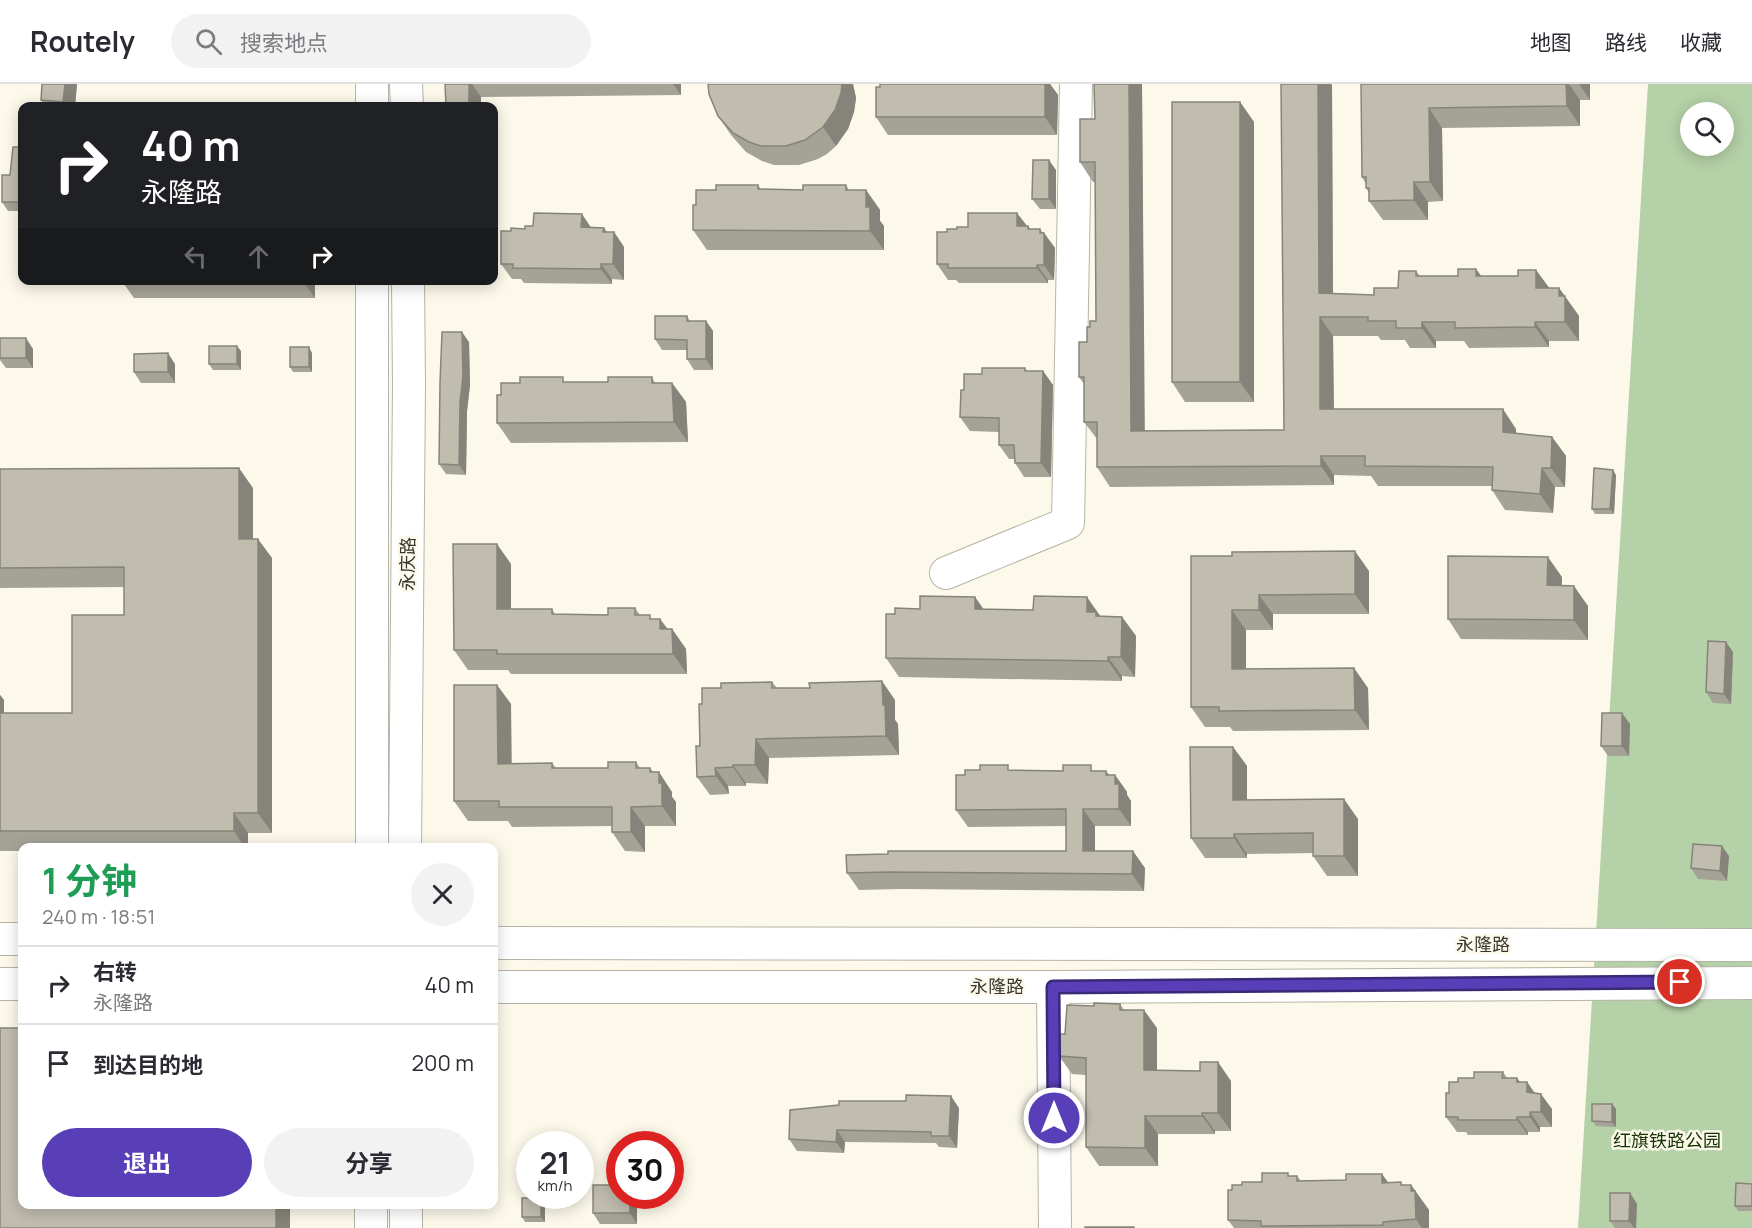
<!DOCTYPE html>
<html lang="zh">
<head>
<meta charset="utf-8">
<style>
	body { margin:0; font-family:Manrope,"Noto Sans SC",sans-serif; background:#f2f2f3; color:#2b2b33; height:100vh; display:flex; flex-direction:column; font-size:22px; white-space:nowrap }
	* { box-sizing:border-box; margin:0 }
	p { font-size:20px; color:#7c7c81 }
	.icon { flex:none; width:33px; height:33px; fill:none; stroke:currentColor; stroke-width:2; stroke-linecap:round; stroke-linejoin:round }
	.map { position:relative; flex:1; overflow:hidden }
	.drawer { position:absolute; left:18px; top:759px; width:480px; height:366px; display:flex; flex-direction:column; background:#fff; border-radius:12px; box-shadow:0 3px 15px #0003 }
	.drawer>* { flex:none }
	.hud { position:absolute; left:18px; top:18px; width:480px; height:183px; border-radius:12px; box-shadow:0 3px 15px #0003; background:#202124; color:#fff; overflow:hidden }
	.controls { position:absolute; left:1680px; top:18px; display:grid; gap:12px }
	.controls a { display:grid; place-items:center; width:54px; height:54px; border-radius:50%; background:#fff; box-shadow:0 3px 15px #0003; font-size:30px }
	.speed { position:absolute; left:516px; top:1047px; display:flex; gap:12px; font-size:30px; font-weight:700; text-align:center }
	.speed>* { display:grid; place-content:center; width:78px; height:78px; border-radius:50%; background:#fff; box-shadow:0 3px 15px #0003; line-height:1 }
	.speed small { font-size:15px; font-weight:400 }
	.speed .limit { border:9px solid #d22; background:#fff; color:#111 }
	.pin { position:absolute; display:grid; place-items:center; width:51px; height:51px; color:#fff; margin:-26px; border:3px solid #fff; border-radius:50%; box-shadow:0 2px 6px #0007 }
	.me { position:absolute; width:66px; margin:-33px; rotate:0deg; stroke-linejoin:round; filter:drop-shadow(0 0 4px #0008) }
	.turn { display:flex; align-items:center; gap:21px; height:126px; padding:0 24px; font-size:27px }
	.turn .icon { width:78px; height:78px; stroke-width:2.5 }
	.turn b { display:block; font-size:42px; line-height:51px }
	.lanes { display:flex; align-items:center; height:57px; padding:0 24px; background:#0003; justify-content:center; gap:30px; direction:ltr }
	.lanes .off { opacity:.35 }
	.round { display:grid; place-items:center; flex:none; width:63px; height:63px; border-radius:32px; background:#f2f2f3 }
	.summary { display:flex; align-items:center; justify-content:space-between; height:102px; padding:0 24px }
	h1 { font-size:36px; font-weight:700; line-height:45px; color:#1e9e55 }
	.cta { display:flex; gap:12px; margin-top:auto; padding:12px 24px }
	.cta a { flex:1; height:69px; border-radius:36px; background:#583fb7; color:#fff; font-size:24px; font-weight:700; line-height:69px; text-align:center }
	.cta a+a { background:#f2f2f3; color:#2b2b33 }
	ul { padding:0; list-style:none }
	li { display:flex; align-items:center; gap:18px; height:78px; padding:0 24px; border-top:2px solid #e1e1e2 }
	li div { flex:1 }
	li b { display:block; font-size:22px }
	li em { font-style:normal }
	header { display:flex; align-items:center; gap:36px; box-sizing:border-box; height:84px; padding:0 30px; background:#fff; border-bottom:2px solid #e1e1e2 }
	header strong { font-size:28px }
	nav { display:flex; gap:33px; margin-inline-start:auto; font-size:21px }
	.search { width:420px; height:54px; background:#f2f2f3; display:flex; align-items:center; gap:15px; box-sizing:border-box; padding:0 21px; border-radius:33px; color:#7c7c81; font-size:22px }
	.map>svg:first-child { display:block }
	.green { fill:#b5d1a7; fill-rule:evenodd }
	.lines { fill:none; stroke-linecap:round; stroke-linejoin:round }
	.minor-casing { stroke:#b6b4a6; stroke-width:34 }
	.minor { stroke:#fff; stroke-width:32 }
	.wall { fill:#a5a396 }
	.shaded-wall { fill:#86847a }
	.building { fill:#c0bdaf; stroke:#86847a; stroke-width:1.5 }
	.route-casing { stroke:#392977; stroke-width:15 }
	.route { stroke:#583fb7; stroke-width:10 }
	.labels { text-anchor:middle; stroke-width:5; stroke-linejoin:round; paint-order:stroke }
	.street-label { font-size:18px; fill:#373530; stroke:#fcf9eb }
	.park-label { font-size:18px; fill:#163303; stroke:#fcf9eb }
</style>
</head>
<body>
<header>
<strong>Routely</strong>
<div class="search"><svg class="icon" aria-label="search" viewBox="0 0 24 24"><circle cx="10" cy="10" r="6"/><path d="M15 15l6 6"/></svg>搜索地点</div>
<nav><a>地图</a><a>路线</a><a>收藏</a></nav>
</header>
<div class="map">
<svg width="1752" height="1144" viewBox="0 0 1752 1144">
	<rect width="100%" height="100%" fill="#fcf9eb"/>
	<path class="green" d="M1648,0H1752V1144H1578ZM1690,28H1724V62H1690Z"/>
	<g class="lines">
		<defs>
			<path id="minor" d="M372,0V22
				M406,0L407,22
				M372,196V764
				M946,489L1068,439L1076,0
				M405,764L409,301L408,196
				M0,855H22
				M494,859L1752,861
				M0,900H22
				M494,903H1053L1752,899
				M1053,903L1055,1144
				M406,1120V1144
				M371,1144V1120"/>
		</defs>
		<use href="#minor" class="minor-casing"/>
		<use href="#minor" class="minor"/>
	</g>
	<path class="wall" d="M42,0H77L75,22H45L41,16Z
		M445,0H681V11L481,13Z
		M708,0H853L856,14L854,28L848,45L836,62L827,70L818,75L799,81H774L762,77L746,68L731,51L718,32Z
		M880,0H1050L1058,11L1057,51H888L876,33Z
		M1094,0H1142L1144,347L1284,346L1332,1L1333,209L1374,211L1398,204L1416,187L1420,192H1458L1476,185L1481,192H1518L1536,186L1549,204H1559L1579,232V257H1549V263L1469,264L1464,257H1436V264H1410L1405,256H1381L1378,252H1333L1334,325L1516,345V350L1552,353L1566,372L1565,403H1555L1553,429L1505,426L1492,406V402H1378L1371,392L1334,391V401L1110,403L1097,383V355L1084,338V300L1079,293L1090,243L1096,237L1095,98H1093L1080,78L1095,35Z
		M1361,0H1590V16H1580V42L1442,44L1443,117L1428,118V136H1383L1369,117V109L1366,104V100L1362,93Z
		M1240,18L1254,38V318H1185L1172,298Z
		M22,63V127H8L2,118L10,91Z
		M1056,86V125H1040L1032,115Z
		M758,101L761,105L803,106L846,101L849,106H866L880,126V137L884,142V166H707L693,146L696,121L716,106Z
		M1028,142L1030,145L1044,149L1055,164L1054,196H1048V199H959L956,196H948L937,180L947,148Z
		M591,143L607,148H614L624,163V196L612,195V200L524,199L521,195H512L501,180L511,147L525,145Z
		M315,196V214H134L124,200Z
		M687,232L690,237H706L713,247V286H694L687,275V266H662L655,255Z
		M0,254L33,265V284H6L0,276Z
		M469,258L470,301L467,327L466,391L446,390L439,380Z
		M241,267V286H213L209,280Z
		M312,269V288H293L290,283Z
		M175,280V299H141L134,288Z
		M1025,284L1027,287H1043L1053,301L1051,393H1024L1015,379L1014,375H1009L999,361V348L970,347L960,333L964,306L982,290Z
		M652,293L655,299H672L686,318L688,358L511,359L497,339L566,298H608Z
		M0,385L253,404V455L272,474V749H248V764H22V767H0V611L4,616V629H72L124,531V503L0,504Z
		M1616,391L1614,430H1595L1592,425Z
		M1232,472L1369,487V530H1273V546H1246V585L1368,604L1369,646L1233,647L1230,643H1205L1191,623Z
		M511,480V525H552L555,530L608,531L635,524L640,531L653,535H660L668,545H672L686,565L687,590H511L508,586H468L454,566Z
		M1562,493V501L1588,522V556L1461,555L1448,535Z
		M975,513L984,526L1101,532L1122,533L1136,552L1135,593L1122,592V597L899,593L886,574L895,530Z
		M1726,558L1733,568L1731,620L1713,619L1706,608Z
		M772,598L777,604L895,616V636L898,640L899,671L769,674L768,700L746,699V702H728L729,710L710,711L697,693L702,620L721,604Z
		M497,601L511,620V679H552L556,684H608L636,678L640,684L653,688L672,708V713L676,718V742H645V768L625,767L612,748V742L512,743L508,737H468L454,717Z
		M1630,640L1629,672H1608L1601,662Z
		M1233,663L1247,682V716L1358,735V792H1327L1313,772V769L1247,770V774H1205L1191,754Z
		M1011,686L1095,687L1109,691H1115L1127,708V711L1131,717V742H1095V767L1145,784L1144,807L900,805L859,806L847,789L1066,767V742L968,743L956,726L965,691Z
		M1729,772L1727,797L1698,795L1691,784Z
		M1120,920L1124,926L1157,944V986L1231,997V1047H1215V1050H1158V1082H1099L1086,1063V991L1072,990L1059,972L1065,950L1094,922Z
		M1503,988L1507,994L1520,998H1527L1535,1009L1552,1025V1043H1540V1048H1528V1051H1468L1466,1048H1457L1446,1033L1449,1009L1458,998Z
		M1612,1020L1616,1025V1043L1596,1042L1592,1037Z
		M959,1024L957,1064L939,1063L936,1059L845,1058L844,1069L797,1067L789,1055Z
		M1382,1090L1388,1099L1403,1101H1411L1429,1126V1144H1234L1228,1136L1232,1106L1242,1101L1290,1092H1297L1301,1097L1346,1096Z
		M1752,1100V1127H1738L1735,1122Z
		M1630,1109L1637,1120L1636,1144H1615L1610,1137Z
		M637,1112V1140H600L593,1129Z
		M541,1114L545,1119V1138H525L522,1133Z"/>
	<path class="shaded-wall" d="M65,0H77L75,22H66L63,18Z
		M469,0H472L481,13V22H469Z
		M673,0H681V11Z
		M842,0H853L856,14L854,28L848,45L836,62L823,43Z
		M1043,0H1050L1058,11L1057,51L1045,33Z
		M1129,0H1142L1145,367L1131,347Z
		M1318,0H1331L1332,1L1333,228L1319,209Z
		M1566,0H1569L1580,16V42L1567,22Z
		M1579,0H1590V16Z
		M1240,18L1254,38V318L1240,298Z
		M1429,24L1442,44L1443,117L1430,98Z
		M1049,76L1056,86V125L1049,115Z
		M1414,98L1428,118V136L1414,116Z
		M866,106L880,126V137L884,142V166L870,147L866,123Z
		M1017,129L1028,143V142L1038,157L1017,142Z
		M582,130L592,145L581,143Z
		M604,144L614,158V148L624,163V196L613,180L603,148Z
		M1040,145L1044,151V149L1055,164L1054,196L1044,181Z
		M601,180L612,195V200L601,185Z
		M1037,181L1048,196V199L1037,184Z
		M1476,185L1490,204L1476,192Z
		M1536,186L1550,205L1536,204Z
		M305,196H315V214L305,200Z
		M1559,204L1579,232V257L1565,238L1559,212Z
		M1320,233L1333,252L1334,345L1320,325Z
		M706,237L713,247V286L706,275Z
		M1422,238L1436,257V264L1422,244Z
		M1535,238L1549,257V263L1535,243Z
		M462,248L469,258L470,301L467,327L466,391L459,381Z
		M26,254L33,265V284L26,274Z
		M237,262L241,267V286L237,280Z
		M309,263L312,269V288L309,283Z
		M168,269L175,280V299L168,288Z
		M1043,287L1053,301L1051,393L1041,379Z
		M672,299L686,318L688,358L674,338Z
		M1503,325L1516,345V368L1503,348Z
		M1552,353L1566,372L1565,403L1551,384Z
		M1321,372L1334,391V401L1321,382Z
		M239,384L253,404V474L239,455Z
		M1542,384L1555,403L1553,429L1540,410Z
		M1613,386L1616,391L1614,430L1610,425Z
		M258,455L272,474V749L258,729Z
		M497,460L511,480V545L497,525Z
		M1355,467L1369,487V530L1355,510Z
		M1548,473L1562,493L1561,521L1547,501Z
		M1574,502L1588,522V556L1574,536Z
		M1259,511L1273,530V546L1259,526Z
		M975,513L989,533L975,525Z
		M1087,513L1101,533L1110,552L1087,528Z
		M1232,526L1246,546V604L1232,585Z
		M1122,533L1136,552L1135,593L1121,573Z
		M660,535L672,552V545L686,565L687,590L673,570L660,545Z
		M1726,558L1733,568L1731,620L1724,610Z
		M1108,573L1122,592V597L1108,577Z
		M1354,584L1368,604L1369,646L1355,626Z
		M882,597L895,616V636L898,640L899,671L886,652L883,621Z
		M497,601L511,620L512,699L498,680Z
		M0,611L4,616V648L0,643Z
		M1622,629L1630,640L1629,672L1622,662Z
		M756,655L769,674L768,700L755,681Z
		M1233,663L1247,682V736L1233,716Z
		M733,681L746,699V702L733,683Z
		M650,684L659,697V688L672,708V713L676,718V742L662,722L650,688Z
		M715,684L728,702L729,710L716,692Z
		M1106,687L1115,699V691L1127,708V711L1131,717V742L1119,725L1106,691Z
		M1344,715L1358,735V792L1344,772Z
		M631,723L645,742V768L631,748Z
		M1083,725L1095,742V784L1083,767Z
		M234,729L248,749V764H245L234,747Z
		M1234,750L1247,770V774L1234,754Z
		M1722,762L1729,772L1727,797L1720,787Z
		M1133,767L1145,784L1144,807L1132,790Z
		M1144,926L1157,944V1004L1144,986Z
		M1218,978L1231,997V1047L1218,1029Z
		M1517,994L1527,1007V998L1537,1013V1024L1517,998Z
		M1541,1010L1552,1025V1043L1541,1028Z
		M951,1012L959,1024L957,1064L949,1052Z
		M1612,1020L1616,1025V1043L1612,1038Z
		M1530,1028L1540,1043V1048L1530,1033Z
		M1202,1029L1215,1047V1050L1202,1032Z
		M1145,1032L1158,1050V1082L1145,1064Z
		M1517,1033L1528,1048V1051L1517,1036Z
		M837,1046L845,1058L844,1069L836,1058Z
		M1382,1090L1396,1109L1382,1099Z
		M1411,1101L1429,1126V1144H1422L1416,1135Z
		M1630,1109L1637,1120L1636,1144H1634L1629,1137Z
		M630,1112H637V1140L630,1129Z
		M541,1114L545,1119V1138L541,1133Z
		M276,1120H290V1144H276Z"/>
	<path class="building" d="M42,0H65L63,18L41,16Z
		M445,0H469V22H446Z
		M708,0H842L841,9L835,26L823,43L805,56L786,62H761L749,58L733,49L718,32L709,10Z
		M880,0H1045V33H876V3H880Z
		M1094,0H1129L1131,347L1284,346L1281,0H1318L1319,209L1374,211V204H1398L1399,187H1416V192H1458V185H1476V192H1518V186H1536V204H1559V212H1565V238H1535V243L1455,244V238H1422V244H1396V237H1368V233H1320V325H1503V348L1552,353L1551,384H1542L1540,410L1492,406L1493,383L1365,382V372H1321V382L1097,383V338H1084V293H1079V258H1087V243H1090V237H1096L1095,78H1080V35H1095Z
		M1361,0H1566L1567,22L1429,24L1430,98H1414V116L1369,117V104H1366V93H1362Z
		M1172,18H1240V298H1172Z
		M13,63H22V118H2V91H10Z
		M1033,76H1049V115H1032Z
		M716,101H758V105L803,106V101H846V106H866V123H870V147L693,146V121H696V106H716Z
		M534,129L582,130L581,143L604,144L603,148H614L613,180H601V185L513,184V180H501V147H511V144L525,145V142H533Z
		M968,129H1017V142H1028V145H1040V149H1044V181H1037V184H948V180H937V148H947V145H957V143H968Z
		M124,196H305V200H124Z
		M655,232H687V237H706V275H687V256L655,255Z
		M442,248H462L463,292L460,318L459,381L439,380L440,299Z
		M0,254H26V274H0Z
		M209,262H237V280H209Z
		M290,263H309V283H290Z
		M168,269V288H134V270Z
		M982,284H1025V287H1043L1041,379H1015L1014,361H999V334L960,333L961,306H964V290H982Z
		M520,293H563V298H608V293H652V299H672L674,338L497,339V311H501V299H520Z
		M239,384V455H258V729H234V747H0V629H72V531H124V483L0,484V385Z
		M1594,384L1613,386L1610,425H1592Z
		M453,460H497V525H552V530L608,531V524H635V531H650V535H660V545H672L673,570H497V566H454Z
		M1355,467V510L1259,511V526H1232V585L1354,584L1355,626L1219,627V623H1191V472H1232V468Z
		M1448,472L1548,473L1547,501L1574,502V536L1448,535Z
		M920,512L975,513V525L1033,526L1034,512L1087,513V528H1096V532L1122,533L1121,573H1108V577L886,574V530H895V524L920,525Z
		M1708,557L1726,558L1724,610L1706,608Z
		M882,597L883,621H885L886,652L756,655L755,681H733V683L715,684L716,692L697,693L696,662H700L699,620H702V604H721V599L772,598V604H810L809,599Z
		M454,601H497L498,680L552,679V684H608V678H636V684H650V688H659V699H662V722L631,723V748H612V723H499V717H454Z
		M1602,629H1622V662H1601Z
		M1190,663H1233V716L1344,715V772H1313V749L1234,750V754H1191Z
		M980,681H1008V686L1063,687V681H1091V687H1106V691H1115V700H1119V725H1083V767H1133L1132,790L888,788L847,789L846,771L888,770V767H1066V725L956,726V691H965V686H980Z
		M1693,760L1722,762L1720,787L1691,784Z
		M1094,919L1120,920V926H1144V986L1200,987V978H1218V1029H1202V1032H1145V1064L1086,1063V974L1059,972V950H1065L1067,921L1094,922Z
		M0,944H22V1120H276V1144H0Z
		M1474,988H1503L1502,994H1517V998H1527V1008L1541,1010V1028H1530V1033H1517V1036H1458V1033H1446V1009H1449V998H1458V994H1474Z
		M906,1011L951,1012L949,1052H931V1048L837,1046L836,1058L789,1055L790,1026L839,1021V1017H906Z
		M1592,1020H1612V1038L1592,1037Z
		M1262,1089H1288V1092H1297V1097L1346,1096V1090H1382V1099L1401,1098V1101H1411V1107H1415L1416,1135L1383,1138V1141L1261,1142V1137L1228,1136V1106H1232V1101H1242V1098H1262Z
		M1736,1099L1752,1100V1122H1735Z
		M593,1101H620V1112H630V1129H593Z
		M1610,1109H1630L1629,1137H1610Z
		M522,1114H541V1133H522Z
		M1085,1143H1134V1144H1085Z"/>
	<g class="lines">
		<defs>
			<path id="route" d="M1054,1034L1053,903L1680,898"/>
		</defs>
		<use href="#route" class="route-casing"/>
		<use href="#route" class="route"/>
	</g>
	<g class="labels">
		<g class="street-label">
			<text transform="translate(408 480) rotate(-89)" y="6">永庆路</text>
			<text x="1483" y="867">永隆路</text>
			<text x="997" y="909">永隆路</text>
		</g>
		<g class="park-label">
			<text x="1667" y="1063">红旗铁路公园</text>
		</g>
	</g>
</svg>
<div class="controls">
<a><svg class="icon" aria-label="search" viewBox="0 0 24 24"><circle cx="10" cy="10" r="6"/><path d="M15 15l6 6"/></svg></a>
</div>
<div class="speed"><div>21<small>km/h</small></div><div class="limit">30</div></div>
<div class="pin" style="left:1680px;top:898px;background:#d93025"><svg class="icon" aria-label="arrive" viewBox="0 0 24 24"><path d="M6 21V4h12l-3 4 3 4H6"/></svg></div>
<svg class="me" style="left:1054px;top:1034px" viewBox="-20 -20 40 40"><circle r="17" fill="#583fb7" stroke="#fff" stroke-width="3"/><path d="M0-11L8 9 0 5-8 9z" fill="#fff"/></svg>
<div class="hud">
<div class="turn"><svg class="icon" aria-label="right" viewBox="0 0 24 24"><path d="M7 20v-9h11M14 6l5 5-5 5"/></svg><div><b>40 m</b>永隆路</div></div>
<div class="lanes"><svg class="icon off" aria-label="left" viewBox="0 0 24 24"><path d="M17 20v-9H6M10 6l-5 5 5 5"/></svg><svg class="icon off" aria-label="ahead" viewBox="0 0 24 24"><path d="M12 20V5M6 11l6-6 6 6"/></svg><svg class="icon" aria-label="right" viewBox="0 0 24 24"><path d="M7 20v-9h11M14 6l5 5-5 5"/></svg></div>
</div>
<section class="drawer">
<div class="summary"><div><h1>1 分钟</h1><p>240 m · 18:51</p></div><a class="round"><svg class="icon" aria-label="close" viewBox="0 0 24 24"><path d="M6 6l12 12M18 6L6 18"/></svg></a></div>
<ul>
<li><svg class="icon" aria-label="right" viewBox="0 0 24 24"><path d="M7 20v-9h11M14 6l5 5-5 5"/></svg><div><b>右转</b><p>永隆路</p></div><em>40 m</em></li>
<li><svg class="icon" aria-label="arrive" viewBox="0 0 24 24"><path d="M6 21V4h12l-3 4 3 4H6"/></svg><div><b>到达目的地</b></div><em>200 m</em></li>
</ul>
<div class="cta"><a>退出</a><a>分享</a></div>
</section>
</div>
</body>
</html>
